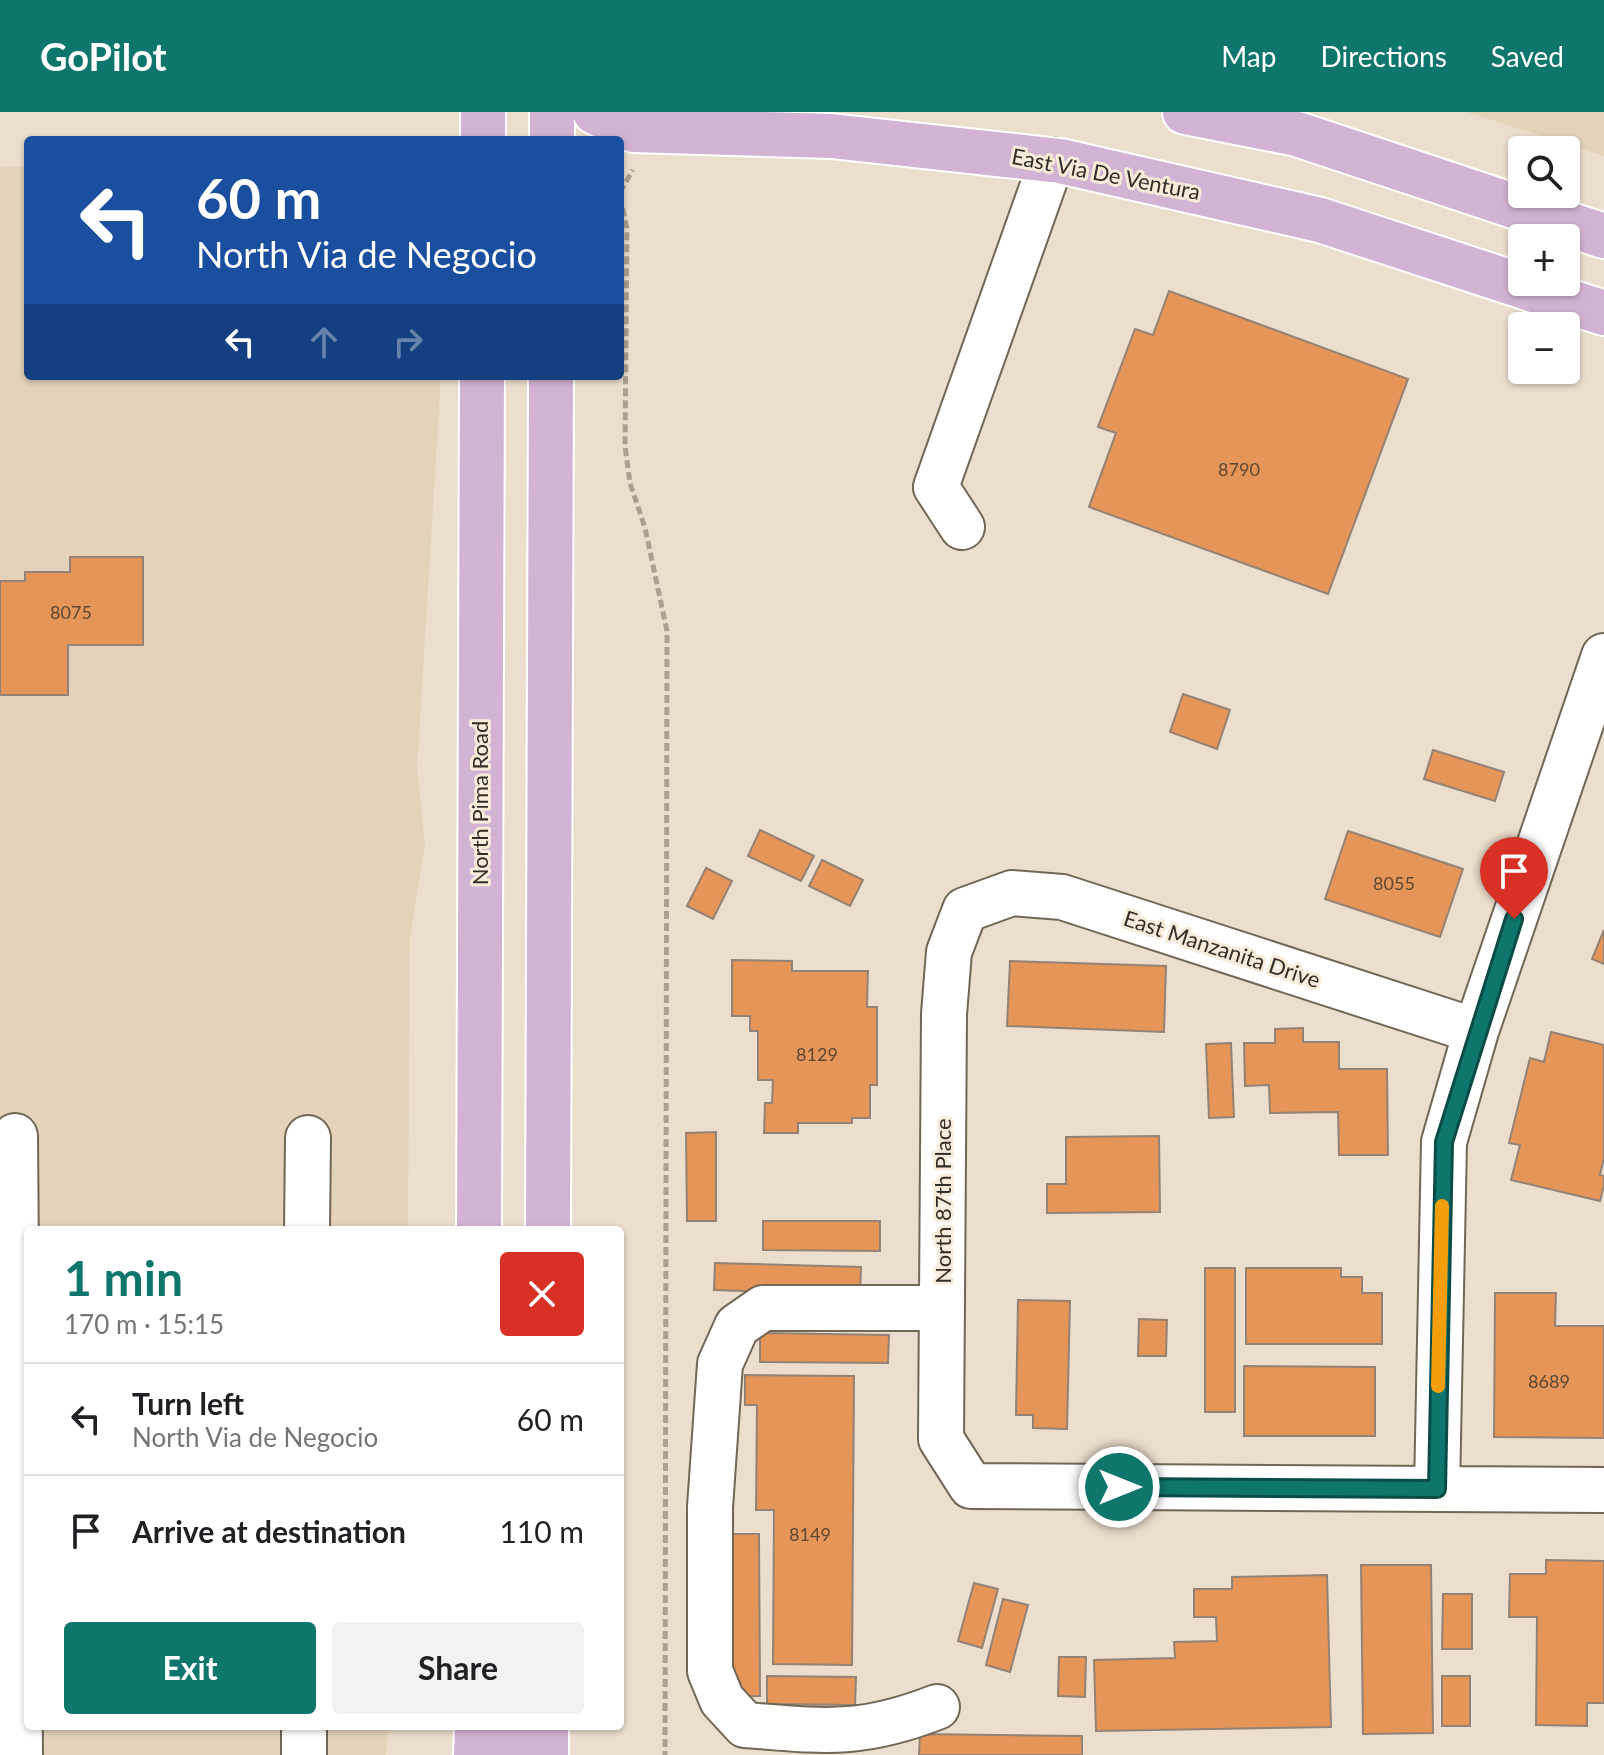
<!DOCTYPE html>
<html lang="en">
<head>
<meta charset="utf-8">
<style>
	body { margin:0; font-family:Lato,sans-serif; background:#f2f2f2; color:#202124; height:100vh; display:flex; flex-direction:column; font-size:30px; white-space:nowrap }
	* { box-sizing:border-box; margin:0 }
	p { font-size:26px; color:#757577 }
	.icon { flex:none; width:44px; height:44px; fill:none; stroke:currentColor; stroke-width:2; stroke-linecap:round; stroke-linejoin:round }
	.map { position:relative; flex:1; overflow:hidden }
	.panel { position:absolute; left:24px; top:1114px; width:600px; height:504px; display:flex; flex-direction:column; background:#fff; border-radius:8px; box-shadow:0 2px 6px #0004 }
	.panel>* { flex:none }
	.banner { position:absolute; left:24px; top:24px; width:600px; height:244px; border-radius:8px; box-shadow:0 2px 6px #0004; background:#1a4fa0; color:#fff; overflow:hidden }
	.tools { position:absolute; left:1508px; top:24px; display:grid; gap:16px }
	.tools a { display:grid; place-items:center; width:72px; height:72px; border-radius:8px; background:#fff; box-shadow:0 2px 6px #0004; font-size:40px }
	.pin { position:absolute; display:grid; place-items:center; width:68px; height:68px; color:#fff; margin:-82px -34px; border-radius:50% 50% 50% 0; rotate:-45deg; box-shadow:0 0 8px #0007 }
	.pin .icon { rotate:45deg }
	.me { position:absolute; width:88px; margin:-44px; rotate:90deg; stroke-linejoin:round; filter:drop-shadow(0 0 6px #0008) }
	.turn { display:flex; align-items:center; gap:28px; height:168px; padding:0 40px; font-size:36px }
	.turn .icon { width:104px; height:104px; stroke-width:2.5 }
	.turn b { display:block; font-size:56px; line-height:68px }
	.lanes { display:flex; align-items:center; height:76px; padding:0 40px; background:#0003; justify-content:center; gap:40px; direction:ltr }
	.lanes .off { opacity:.35 }
	.round { display:grid; place-items:center; flex:none; width:84px; height:84px; border-radius:8px; background:#f2f2f2 }
	.overview { display:flex; align-items:center; justify-content:space-between; height:136px; padding:0 40px }
	h1 { font-size:48px; font-weight:700; line-height:60px; color:#0f766e }
	.cta { display:flex; gap:16px; margin-top:auto; padding:16px 40px }
	.cta a { flex:1; height:92px; border-radius:8px; background:#0f766e; color:#fff; font-size:32px; font-weight:700; line-height:92px; text-align:center }
	.cta a+a { background:#f2f2f2; color:#202124 }
	ul { padding:0; list-style:none }
	li { display:flex; align-items:center; gap:24px; height:112px; padding:0 40px; border-top:2px solid #e0e0e0 }
	li div { flex:1 }
	li b { display:block; font-size:30px }
	li em { font-style:normal }
	header { display:flex; align-items:center; gap:48px; box-sizing:border-box; height:112px; padding:0 40px; background:#0f766e; color:#fff }
	header strong { font-size:38px }
	nav { display:flex; gap:44px; margin-inline-start:auto; font-size:28px }
	.map>svg:first-child { display:block }
	.built { fill:#e4d2ba }
	.building { fill:#e49557; stroke:#938275; stroke-width:2 }
	.lines { fill:none; stroke-linecap:round; stroke-linejoin:round }
	.minor-casing { stroke:#726656; stroke-width:48 }
	.major-casing { stroke:#fff; stroke-width:48 }
	.path { stroke:#aba092; stroke-width:5; stroke-dasharray:8 4; stroke-linecap:butt }
	.minor { stroke:#fff; stroke-width:44 }
	.major { stroke:#d3b3d4; stroke-width:44 }
	.route-casing { stroke:#0a4d48; stroke-width:20 }
	.route { stroke:#0f766e; stroke-width:14 }
	.slow { stroke:#f59e0b; stroke-width:14 }
	.labels { text-anchor:middle; stroke-width:6; stroke-linejoin:round; paint-order:stroke }
	.number-label { font-size:18px; fill:#5f4833 }
	.street-label { font-size:22px; fill:#332e27; stroke:#f9ebd9 }
</style>
</head>
<body>
<header>
<strong>GoPilot</strong>
<nav><a>Map</a><a>Directions</a><a>Saved</a></nav>
</header>
<div class="map">
<svg width="1604" height="1643" viewBox="0 0 1604 1643">
	<rect width="100%" height="100%" fill="#ecdecc"/>
	<path class="built" d="M1467,0H1604V44Z
		M14,54L28,55V264H441L417,657L425,732L410,825L408,1118H28V1614H388L386,1643H0V55Z"/>
	<path class="building" d="M1169,179L1408,267L1328,482L1089,395L1116,321L1098,315L1135,217L1153,223Z
		M70,445H143V533H68V583H0V469H25V460H70Z
		M1183,582L1230,598L1217,637L1170,620Z
		M1433,638L1504,660L1495,689L1424,667Z
		M760,718L814,744L801,769L748,744Z
		M1348,719L1463,757L1440,825L1325,787Z
		M822,748L863,768L850,794L809,774Z
		M706,756L732,769L713,807L687,794Z
		M1604,818V852L1592,847Z
		M732,848L792,849V859H868L867,895H877V973H870V1006H852V1011H798V1021H764L765,991H772L773,968H758V919H750V904H732Z
		M1010,849L1166,854L1164,920L1007,914Z
		M1303,916V930H1339V957H1387L1388,1043H1339L1338,1000L1270,1001L1269,973L1245,974L1244,931H1275V917Z
		M1551,920L1604,933V1046L1600,1063L1604,1064V1073L1600,1089L1511,1068L1520,1033L1509,1031L1530,946L1544,950Z
		M1231,931L1234,1005L1209,1006L1206,932Z
		M716,1020V1109H687L686,1021Z
		M1159,1024L1160,1100L1047,1101V1072H1066V1025Z
		M763,1109H880V1139L763,1138Z
		M715,1151L861,1155L860,1183L714,1178Z
		M1205,1156H1235V1300H1205Z
		M1246,1156H1341V1165H1362V1181H1382V1232H1246Z
		M1495,1181H1556L1555,1214H1604V1326L1494,1325Z
		M1018,1188L1070,1189L1067,1317L1033,1316V1303H1016Z
		M1139,1207L1167,1208L1166,1244H1138Z
		M760,1221L889,1223L888,1251L760,1250Z
		M1244,1254L1375,1255V1324H1244Z
		M745,1263L854,1264L852,1553L773,1552L774,1398H756L757,1293H745Z
		M730,1422H759L760,1584L731,1585Z
		M1546,1448L1604,1449V1591H1587V1614L1536,1613L1537,1505H1509L1510,1462H1546Z
		M1361,1453H1431L1433,1621L1363,1622Z
		M1327,1463L1331,1615L1096,1619L1094,1548L1175,1546L1174,1530L1217,1529L1216,1505H1194V1477H1232V1465Z
		M974,1471L998,1477L982,1536L958,1529Z
		M1443,1482H1472V1537H1442Z
		M1003,1487L1028,1493L1010,1560L986,1553Z
		M1059,1545H1086L1085,1585L1058,1584Z
		M767,1564L856,1565L855,1593L767,1592Z
		M1442,1564H1470V1614H1442Z
		M920,1622L1082,1624V1643H919Z"/>
	<g class="lines">
		<defs>
			<path id="minor" d="M962,415L936,375L1052,48
				M1476,919L1062,785L1012,781L965,798L949,840L944,902L941,1327L971,1374L1604,1378
				M15,1024L20,1643
				M307,1118L308,1026
				M1437,1377L1444,1030L1476,919L1604,544
				M937,1595C860,1625 824,1619 745,1613L722,1588L710,1559V1395L720,1252L737,1214L763,1196H942
				M304,1643V1614"/>
			<path id="major" d="M552,0V28
				M595,0L634,18L831,24L1060,49L1320,108L1604,201
				M1185,0L1297,22L1604,124
				M483,28V0
				M479,1118L482,264
				M548,1118L551,264
				M476,1643L477,1614
				M514,1643V1614
				M546,1643V1614"/>
		</defs>
		<use href="#minor" class="minor-casing"/>
		<use href="#major" class="major-casing"/>
		<path class="path" d="M620,80L633,58
			M620,85L627,116L625,334L630,371L645,416L667,519L665,1643"/>
		<use href="#minor" class="minor"/>
		<use href="#major" class="major"/>
	</g>
	<g class="lines">
		<defs>
			<path id="route" d="M1119,1375L1437,1377L1444,1030L1514,807"/>
		</defs>
		<use href="#route" class="route-casing"/>
		<use href="#route" class="route"/>
		<path class="slow" d="M1438,1274L1442,1094"/>
	</g>
	<g class="labels">
		<g class="number-label">
			<text x="1239" y="364">8790</text>
			<text x="71" y="507">8075</text>
			<text x="1394" y="778">8055</text>
			<text x="817" y="949">8129</text>
			<text x="1549" y="1276">8689</text>
			<text x="810" y="1429">8149</text>
		</g>
		<g class="street-label">
			<text transform="translate(1106 62) rotate(11)" y="8">East Via De Ventura</text>
			<text transform="translate(480 691) rotate(-90)" y="8">North Pima Road</text>
			<text transform="translate(1222 837) rotate(18)" y="8">East Manzanita Drive</text>
			<text transform="translate(943 1089) rotate(-90)" y="8">North 87th Place</text>
		</g>
	</g>
</svg>
<div class="tools">
<a><svg class="icon" aria-label="search" viewBox="0 0 24 24"><circle cx="10" cy="10" r="6"/><path d="M15 15l6 6"/></svg></a>
<a>+</a>
<a>−</a>
</div>
<div class="pin" style="left:1514px;top:807px;background:#d93025"><svg class="icon" aria-label="arrive" viewBox="0 0 24 24"><path d="M6 21V4h12l-3 4 3 4H6"/></svg></div>
<svg class="me" style="left:1119px;top:1375px" viewBox="-20 -20 40 40"><circle r="17" fill="#0f766e" stroke="#fff" stroke-width="3"/><path d="M0-11L8 9 0 5-8 9z" fill="#fff"/></svg>
<div class="banner">
<div class="turn"><svg class="icon" aria-label="left" viewBox="0 0 24 24"><path d="M17 20v-9H6M10 6l-5 5 5 5"/></svg><div><b>60 m</b>North Via de Negocio</div></div>
<div class="lanes"><svg class="icon" aria-label="left" viewBox="0 0 24 24"><path d="M17 20v-9H6M10 6l-5 5 5 5"/></svg><svg class="icon off" aria-label="ahead" viewBox="0 0 24 24"><path d="M12 20V5M6 11l6-6 6 6"/></svg><svg class="icon off" aria-label="right" viewBox="0 0 24 24"><path d="M7 20v-9h11M14 6l5 5-5 5"/></svg></div>
</div>
<section class="panel">
<div class="overview"><div><h1>1 min</h1><p>170 m · 15:15</p></div><a class="round" style="background:#d93025;color:#fff"><svg class="icon" aria-label="close" viewBox="0 0 24 24"><path d="M6 6l12 12M18 6L6 18"/></svg></a></div>
<ul>
<li><svg class="icon" aria-label="left" viewBox="0 0 24 24"><path d="M17 20v-9H6M10 6l-5 5 5 5"/></svg><div><b>Turn left</b><p>North Via de Negocio</p></div><em>60 m</em></li>
<li><svg class="icon" aria-label="arrive" viewBox="0 0 24 24"><path d="M6 21V4h12l-3 4 3 4H6"/></svg><div><b>Arrive at destination</b></div><em>110 m</em></li>
</ul>
<div class="cta"><a>Exit</a><a>Share</a></div>
</section>
</div>
</body>
</html>
